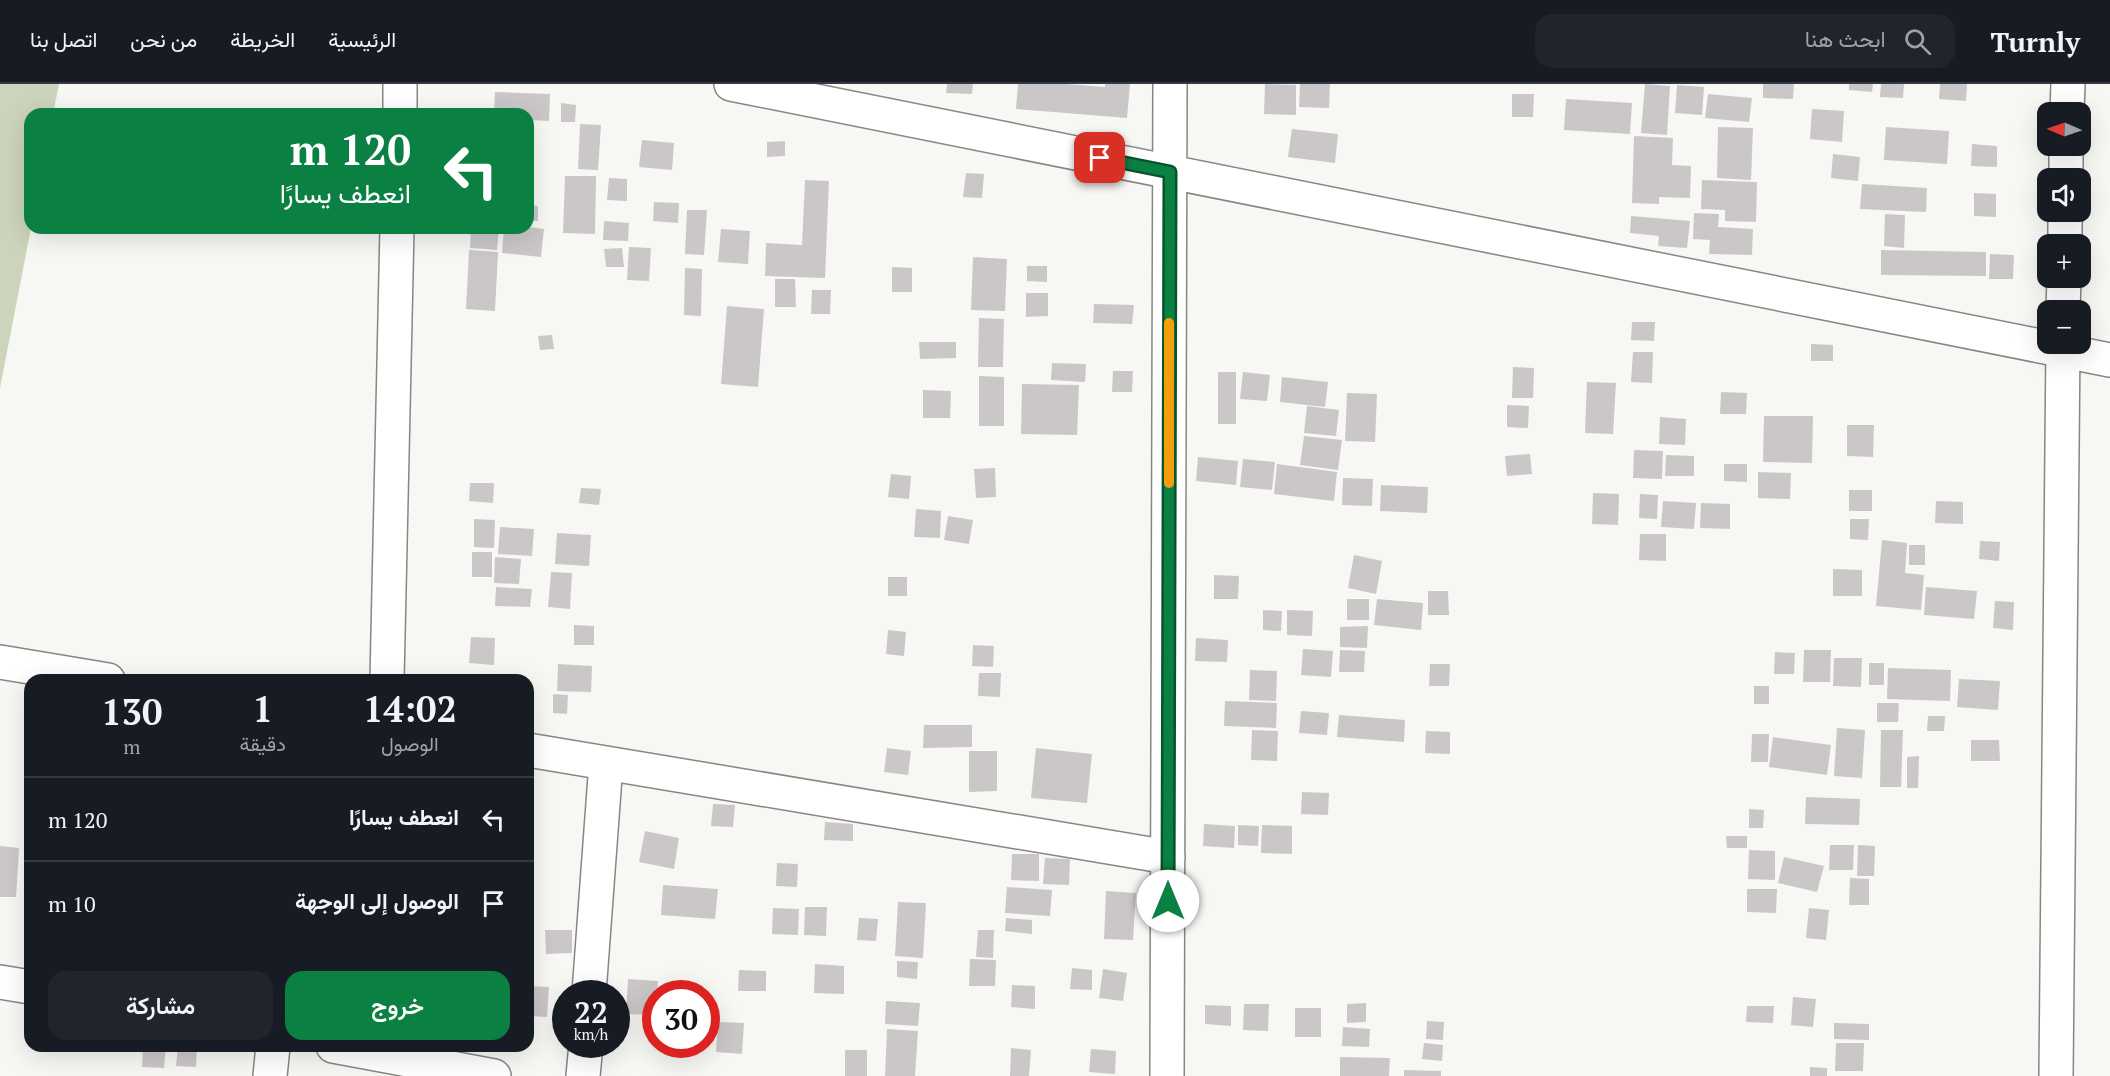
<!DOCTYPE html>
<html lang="ar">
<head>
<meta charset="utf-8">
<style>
	body { margin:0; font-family:"PT Serif",Vazirmatn,serif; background:#20242c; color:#f1f3f6; direction:rtl; height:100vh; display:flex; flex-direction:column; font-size:22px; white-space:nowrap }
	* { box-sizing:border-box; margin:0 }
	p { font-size:20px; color:#9ea1a6 }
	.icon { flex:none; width:33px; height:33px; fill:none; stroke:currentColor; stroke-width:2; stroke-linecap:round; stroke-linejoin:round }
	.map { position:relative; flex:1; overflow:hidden; direction:ltr }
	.drawer { position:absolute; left:24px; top:590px; width:510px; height:378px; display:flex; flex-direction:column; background:#171b24; border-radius:18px; box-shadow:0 6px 24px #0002; direction:rtl }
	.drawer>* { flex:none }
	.guide { position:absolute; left:24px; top:24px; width:510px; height:126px; border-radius:18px; box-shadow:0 6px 24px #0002; direction:rtl; background:#0b8043; color:#fff; overflow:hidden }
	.needle { width:39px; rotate:272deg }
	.tools { position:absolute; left:2037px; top:18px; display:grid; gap:12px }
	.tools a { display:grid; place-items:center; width:54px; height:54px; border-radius:12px; background:#171b24; box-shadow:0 6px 24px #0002; font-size:30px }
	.speed { position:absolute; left:552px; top:896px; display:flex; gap:12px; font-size:30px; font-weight:700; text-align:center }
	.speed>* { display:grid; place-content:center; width:78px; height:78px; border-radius:50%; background:#171b24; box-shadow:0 6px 24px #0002; line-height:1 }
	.speed small { font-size:15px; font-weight:400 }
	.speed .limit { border:9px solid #d22; background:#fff; color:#111 }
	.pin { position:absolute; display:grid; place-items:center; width:51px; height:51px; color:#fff; margin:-26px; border-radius:12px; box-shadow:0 3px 9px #0006 }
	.me { position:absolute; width:66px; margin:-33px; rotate:0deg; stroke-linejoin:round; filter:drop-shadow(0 0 4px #0008) }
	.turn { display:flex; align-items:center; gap:21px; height:126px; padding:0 24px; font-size:27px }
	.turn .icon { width:78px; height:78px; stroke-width:2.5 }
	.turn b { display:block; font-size:42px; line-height:51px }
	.eta { display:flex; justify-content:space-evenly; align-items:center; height:102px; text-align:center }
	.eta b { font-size:36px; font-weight:600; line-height:42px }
	.cta { display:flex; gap:12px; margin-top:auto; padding:12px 24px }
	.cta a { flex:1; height:69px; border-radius:18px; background:#0b8043; color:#fff; font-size:24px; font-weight:600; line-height:69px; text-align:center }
	.cta a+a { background:#20242c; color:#f1f3f6 }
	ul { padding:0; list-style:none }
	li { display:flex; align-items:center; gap:18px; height:84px; padding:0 24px; border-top:2px solid #363941 }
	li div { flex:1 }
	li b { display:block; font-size:22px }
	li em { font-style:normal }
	header { display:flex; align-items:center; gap:36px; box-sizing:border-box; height:84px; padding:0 30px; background:#171b24; border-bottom:2px solid #363941 }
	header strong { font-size:28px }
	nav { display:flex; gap:33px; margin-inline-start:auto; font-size:21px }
	.search { width:420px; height:54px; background:#20242c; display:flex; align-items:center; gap:15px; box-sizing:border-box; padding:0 21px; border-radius:18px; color:#9ea1a6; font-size:22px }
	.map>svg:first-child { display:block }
	.green { fill:#cdd4bc }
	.building { fill:#cbc7c8 }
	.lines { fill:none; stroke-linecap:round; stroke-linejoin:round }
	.minor-casing { stroke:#868784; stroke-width:36 }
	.minor { stroke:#fff; stroke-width:33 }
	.route-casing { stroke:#07532c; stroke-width:15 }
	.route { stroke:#0b8043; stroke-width:10 }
	.slow { stroke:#f59e0b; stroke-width:10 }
</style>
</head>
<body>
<header>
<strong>Turnly</strong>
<div class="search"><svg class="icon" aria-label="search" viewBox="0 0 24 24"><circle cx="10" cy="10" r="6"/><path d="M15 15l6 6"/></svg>ابحث هنا</div>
<nav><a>الرئيسية</a><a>الخريطة</a><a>من نحن</a><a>اتصل بنا</a></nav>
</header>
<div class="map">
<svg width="2110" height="992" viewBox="0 0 2110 992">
	<rect width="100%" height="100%" fill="#f7f8f4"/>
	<path class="green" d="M0,0H59L53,30H30L31,144L0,304Z"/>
	<path class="building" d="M947,0H973L972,10L946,9Z
		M1018,0H1067L1105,3V0H1130L1127,34L1016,25Z
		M1265,0L1296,1V31L1264,30Z
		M1300,0H1330L1329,24L1299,23Z
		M1645,0L1670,2L1667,51L1641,49Z
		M1763,0H1794L1793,15L1763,14Z
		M1849,0H1873L1872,8L1849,6Z
		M1881,0H1904L1903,14L1880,13Z
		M1940,0H1967L1966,17L1939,15Z
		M1677,1L1704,3L1702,31L1675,29Z
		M495,8L550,10L549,37L528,36V30H494Z
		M1512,10H1534L1533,33H1512Z
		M1708,10L1752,14L1749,38L1705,34Z
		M1566,15L1632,19L1630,50L1564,46Z
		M561,19L576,21L575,38H561Z
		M1812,25L1844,27L1842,58L1810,55Z
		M580,40L601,41L598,86L578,85Z
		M1718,43L1753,44L1751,96L1717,94Z
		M1886,43L1949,47L1947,80L1884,76Z
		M1292,45L1338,50L1335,79L1288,73Z
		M1634,52L1673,54L1672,81L1691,82L1690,114L1659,113V120L1632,119Z
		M528,56H531L530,84H528Z
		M642,56L674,59L672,86L639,83Z
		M785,57V72L767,73V58Z
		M1972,60L1997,62V83L1971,82Z
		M1833,70L1860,73L1858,97L1831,94Z
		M966,89L984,90L982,114L963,113Z
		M565,92H596L595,150L563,149Z
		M609,94L627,95V117L607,116Z
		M805,96L829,97L825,194L765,192L766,159L802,161Z
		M1702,96L1757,98L1756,138L1725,137V126L1701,125Z
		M1862,100L1927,104L1926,128L1860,125Z
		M1974,109L1996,110V133L1974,132Z
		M654,118L679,119L678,139L653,137Z
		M528,121L538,122V137L528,136Z
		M687,126H707L704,171L685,170Z
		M1694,129L1719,130L1718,143L1753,145L1752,171L1709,170L1710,156L1693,155Z
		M1885,130L1905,131L1904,164L1884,162Z
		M1631,132L1690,137L1687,164L1658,162L1659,152L1630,149Z
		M604,137L629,139L628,157L603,156Z
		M528,143L544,145L541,173L502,169L504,144Z
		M471,144H499L497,166L470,164Z
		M721,145L750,147L748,180L718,178Z
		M629,163L651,164L649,197L627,196Z
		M622,164L624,183H606L604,165Z
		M469,166L498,168L495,227L466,225Z
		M1881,166L1986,168V192L1881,191Z
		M1990,170L2014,171L2013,195H1989Z
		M973,173L1007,175L1005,227L971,226Z
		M1027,182H1047V198L1027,197Z
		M892,183L912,184V208H892Z
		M685,184L702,185L701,232L684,231Z
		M775,195H795L796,223H775Z
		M812,206H831L830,230H811Z
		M1026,209H1048V232L1026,233Z
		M1094,220L1134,221L1132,240L1093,239Z
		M727,222L764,225L758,303L721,300Z
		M979,234L1004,235L1003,283H978Z
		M1632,238H1655L1654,257L1631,256Z
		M552,251L554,265L540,266L538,252Z
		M919,258H956V274L920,275Z
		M1811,260L1833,261V277H1811Z
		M1633,268H1653L1652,299L1631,298Z
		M1052,279L1086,280L1085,298L1051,296Z
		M1513,283L1534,284L1533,314H1512Z
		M1113,287H1133L1132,308H1112Z
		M1218,288H1236V340H1218Z
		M1243,288L1270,291L1267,317L1240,315Z
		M979,292L1004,293V342H979Z
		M1282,293L1328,298L1325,323L1280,318Z
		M1587,298L1616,299L1613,350L1585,349Z
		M1022,300L1079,301L1077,351L1021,350Z
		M923,306L951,307L950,334H923Z
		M1721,308L1747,309L1746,330H1720Z
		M1347,309L1377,310L1375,358L1345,357Z
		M1507,321L1529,322L1528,344L1507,343Z
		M1307,322L1339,326L1336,352L1304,349Z
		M1764,332H1813L1812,379L1763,378Z
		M1660,333L1686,335L1685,361L1659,360Z
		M1847,341H1874L1873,373L1847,372Z
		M1304,352L1342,356L1338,386L1300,381Z
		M1634,366L1663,367L1662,395L1633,394Z
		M1530,370L1532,390L1507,392L1505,372Z
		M1666,371L1694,372V392H1665Z
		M1198,373L1238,377L1236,401L1196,397Z
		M1243,375L1275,378L1272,406L1240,403Z
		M1277,380L1337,388L1334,417L1274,410Z
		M1724,380H1747V398L1724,397Z
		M995,384L996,413L976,414L974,385Z
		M1758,388L1791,389L1790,415L1758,414Z
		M891,390L911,392L909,415L888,413Z
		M1343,394L1373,395L1372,422L1342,421Z
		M470,399H494L493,419L469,417Z
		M1381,401L1428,403L1427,429L1380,427Z
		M581,404L601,405L599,421L579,419Z
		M1849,406H1872V427H1849Z
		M1593,409L1619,410L1618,441L1592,440Z
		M1640,410L1658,411L1657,435L1639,434Z
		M1663,417L1696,419L1694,445L1661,443Z
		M1936,417L1963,418V440L1935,439Z
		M1701,419L1730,420V445L1700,444Z
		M916,425L941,427L940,454L914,453Z
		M948,432L973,436L969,460L944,456Z
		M474,435L495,436L494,464L474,463Z
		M1850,435H1869L1868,456L1850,455Z
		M500,443L534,445L532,472L498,470Z
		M557,449L591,451L589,482L555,480Z
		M1640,450H1666V477L1639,476Z
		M1882,456L1907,459L1905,489L1924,491L1921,526L1876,522Z
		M1980,457L2000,458L1999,477L1979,475Z
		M1909,461H1925V481H1909Z
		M472,468H492V493H472Z
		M1354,471L1382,477L1376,510L1348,504Z
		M495,473L521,475L519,500L494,499Z
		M1833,485L1862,486V512H1833Z
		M551,488L572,489L570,525L548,523Z
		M1214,491L1239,492L1238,515H1214Z
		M888,493H907V512H888Z
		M496,503L532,505L530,523L495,522Z
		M1926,503L1977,507L1974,535L1924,531Z
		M1428,507H1448L1449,531H1428Z
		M1347,515H1369V536H1347Z
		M1377,515L1423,519L1421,546L1374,541Z
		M1995,517L2014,518L2013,546L1993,544Z
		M1263,526L1282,527L1281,547L1263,546Z
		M1287,526L1313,527L1312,552L1287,551Z
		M574,541L594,542V561H574Z
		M1368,542L1367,564L1340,563V543Z
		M888,546L906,548L904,572L886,570Z
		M471,553L495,554L494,581L469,579Z
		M1196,554L1228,556L1227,578L1195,577Z
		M973,561L994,562L993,583L972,582Z
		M1303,565L1333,567L1331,593L1301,591Z
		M1340,566L1365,567L1364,588H1339Z
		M1804,566H1831L1830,598H1803Z
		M1775,568L1795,569L1794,590H1774Z
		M1834,574H1862L1861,603L1833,602Z
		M1869,579H1884V601H1869Z
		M558,580L592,582L591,608L557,607Z
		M1430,580H1450L1449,602H1429Z
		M1888,584L1951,586L1950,617L1887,615Z
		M1250,586L1277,587L1276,617L1249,616Z
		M979,589H1001L1000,613L978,612Z
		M1959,595L2000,597L1998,626L1957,623Z
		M1754,602H1769V620H1754Z
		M553,610L568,611L567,630L553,629Z
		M1225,617L1277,619L1276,644L1224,642Z
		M1877,619H1899L1898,638H1877Z
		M1301,627L1329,629L1327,651L1299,649Z
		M1339,631L1405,636L1404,658L1337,653Z
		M1928,632H1945L1944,647H1927Z
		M924,641H972V663L923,664Z
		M1837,644L1865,646L1862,694L1834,692Z
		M1252,646L1278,647L1277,677L1251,676Z
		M1881,646H1903L1901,703H1880Z
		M1426,647L1450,648V670L1425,669Z
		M1752,650H1769L1768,678H1751Z
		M1773,653L1831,661L1827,691L1769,683Z
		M1971,656H1999L2000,677H1971Z
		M887,664L911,667L908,691L884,688Z
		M1036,664L1092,670L1087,719L1031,714Z
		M969,667H997V707L969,708Z
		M1919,672L1918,704H1907V673Z
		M1302,708L1329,709L1328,731L1301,730Z
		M1806,713L1860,715L1859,741L1805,740Z
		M713,720L735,721L733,743L711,742Z
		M1749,725L1764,726L1763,744H1749Z
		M825,738L853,740V757L824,756Z
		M1204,740L1235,742L1234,764L1203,762Z
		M1238,741L1259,742L1258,762L1238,761Z
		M1262,741L1292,742V770L1261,769Z
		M645,747L679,754L674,785L639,778Z
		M1726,752H1747V764H1727Z
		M1830,761H1854L1853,786H1829Z
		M1858,761L1875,762L1874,792H1857Z
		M0,762L19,764L16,813H0Z
		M1749,766L1775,767V796L1748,795Z
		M1012,770H1039V797L1011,796Z
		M1784,773L1824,782L1817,808L1778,799Z
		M1045,774L1070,775L1069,801L1043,800Z
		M777,779L798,780L797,803L776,802Z
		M1850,794L1869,795V821H1849Z
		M663,801L718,805L715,835L661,831Z
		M1007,803L1052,806L1050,832L1005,829Z
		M1747,805H1777L1776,829L1747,828Z
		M1106,807L1136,809L1133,856L1104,855Z
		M898,818L926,819L923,874L895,872Z
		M805,823H827L826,852L804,851Z
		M773,824L799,825L798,851L772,850Z
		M1809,824L1829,826L1826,856L1806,854Z
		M859,834L878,835L876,857L857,856Z
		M1006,834L1032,836V850L1005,847Z
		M545,846H572V869L546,870Z
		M978,846H994L993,874L976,873Z
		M970,875L996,876L995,902H969Z
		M897,877L918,878L917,895L897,893Z
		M815,880L844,882V910L814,909Z
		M1072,884L1092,886V906L1070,905Z
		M1103,885L1127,889L1123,917L1099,914Z
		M739,886L766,887V907H738Z
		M628,895L658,897L656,931L626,930Z
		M1012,901L1035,902V925L1011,923Z
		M528,902L549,903L547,933L528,932Z
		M1793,913L1816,915L1813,943L1791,941Z
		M886,917L920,919L918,942L885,940Z
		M1366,919V938L1347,939V920Z
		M1244,920H1269L1268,947L1243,946Z
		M1205,921L1231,922V942L1205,940Z
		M1747,922H1774L1773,939L1746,938Z
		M1295,924H1321V953H1295Z
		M1427,937L1444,938L1443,956L1426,955Z
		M718,938L744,939L742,970L716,968Z
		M1834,939L1869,940V956L1834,955Z
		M1343,943L1370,945L1369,963L1342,962Z
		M887,945L918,947L915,992H885Z
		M1424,959L1443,961L1442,977L1422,975Z
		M1836,959H1864L1863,987H1835Z
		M143,962H166L164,984L142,983Z
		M178,962H197L196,983L176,982Z
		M1011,964L1031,966L1029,992H1010Z
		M1091,965L1116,967L1115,990L1089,988Z
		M845,966H867V992H845Z
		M1340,973L1390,974L1389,992H1340Z
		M1810,983L1827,984V992H1810Z
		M1404,986L1441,987V992H1404Z"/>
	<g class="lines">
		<defs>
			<path id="minor" d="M731,0L2110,276
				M2067,28L2068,0
				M400,30V0
				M2066,94V62
				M2065,160V128
				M2063,226L2064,194
				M0,578L108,596
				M387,596L397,144
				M528,666L1168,773
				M0,898L30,903
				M589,909L606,679
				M333,962L494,992
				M270,992L273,962
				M583,992L586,960
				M1167,992L1170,0
				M2056,992L2063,260"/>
		</defs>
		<use href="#minor" class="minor-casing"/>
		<use href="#minor" class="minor"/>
	</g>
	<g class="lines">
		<defs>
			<path id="route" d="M1100,74L1170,88L1168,817"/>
		</defs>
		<use href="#route" class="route-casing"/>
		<use href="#route" class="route"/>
		<path class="slow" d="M1169,399V239"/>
	</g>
</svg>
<div class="tools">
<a><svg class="needle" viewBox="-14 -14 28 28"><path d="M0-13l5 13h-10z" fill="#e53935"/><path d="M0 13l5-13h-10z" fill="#9ea1a6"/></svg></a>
<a><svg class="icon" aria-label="sound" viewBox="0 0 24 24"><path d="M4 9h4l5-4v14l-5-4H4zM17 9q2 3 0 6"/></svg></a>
<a>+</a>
<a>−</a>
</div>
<div class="speed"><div>22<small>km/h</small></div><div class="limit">30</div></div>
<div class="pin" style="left:1100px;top:74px;background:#d93025"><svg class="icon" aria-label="arrive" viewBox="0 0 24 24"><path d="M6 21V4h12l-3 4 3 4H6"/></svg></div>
<svg class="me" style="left:1168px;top:817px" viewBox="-20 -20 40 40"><circle r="19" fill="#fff"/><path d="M0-13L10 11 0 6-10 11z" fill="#0b8043"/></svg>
<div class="guide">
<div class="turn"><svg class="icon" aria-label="left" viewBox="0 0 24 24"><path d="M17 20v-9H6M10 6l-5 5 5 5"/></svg><div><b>120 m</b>انعطف يسارًا</div></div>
</div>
<section class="drawer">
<div class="eta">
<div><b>14:02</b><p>الوصول</p></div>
<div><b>1</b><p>دقيقة</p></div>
<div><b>130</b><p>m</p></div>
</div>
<ul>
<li><svg class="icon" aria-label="left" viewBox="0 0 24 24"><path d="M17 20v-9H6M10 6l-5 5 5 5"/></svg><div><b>انعطف يسارًا</b></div><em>120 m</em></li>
<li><svg class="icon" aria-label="arrive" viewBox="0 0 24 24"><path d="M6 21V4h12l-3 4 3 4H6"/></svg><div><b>الوصول إلى الوجهة</b></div><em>10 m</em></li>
</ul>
<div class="cta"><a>خروج</a><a>مشاركة</a></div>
</section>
</div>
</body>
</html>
